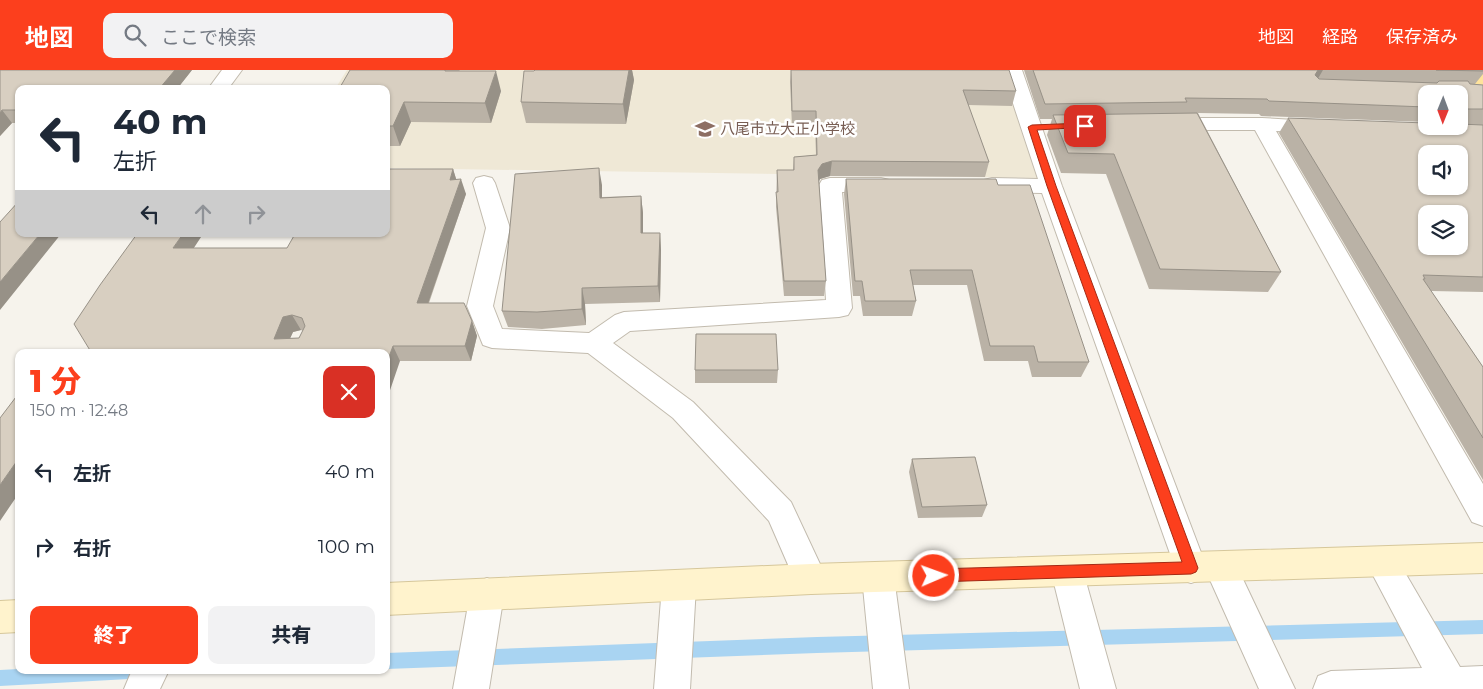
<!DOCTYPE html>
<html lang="ja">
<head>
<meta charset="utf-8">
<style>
	body { margin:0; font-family:Montserrat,"Noto Sans JP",sans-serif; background:#f2f2f3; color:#1f2937; height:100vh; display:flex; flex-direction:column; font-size:19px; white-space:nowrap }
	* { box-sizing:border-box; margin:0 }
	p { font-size:16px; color:#747a83 }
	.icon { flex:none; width:28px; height:28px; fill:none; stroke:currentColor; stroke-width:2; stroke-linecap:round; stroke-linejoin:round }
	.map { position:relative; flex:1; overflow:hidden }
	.details { position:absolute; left:15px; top:279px; width:375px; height:325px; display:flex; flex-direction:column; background:#fff; border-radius:10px; box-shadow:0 1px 4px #0004 }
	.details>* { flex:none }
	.guide { position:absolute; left:15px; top:15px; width:375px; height:152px; border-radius:10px; box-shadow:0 1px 4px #0004; background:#fff; color:#1f2937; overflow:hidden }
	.needle { width:32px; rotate:181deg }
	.controls { position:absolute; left:1418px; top:15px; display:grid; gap:10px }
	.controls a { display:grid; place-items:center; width:50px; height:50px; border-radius:10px; background:#fff; box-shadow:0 1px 4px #0004; font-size:25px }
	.pin { position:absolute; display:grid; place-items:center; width:42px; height:42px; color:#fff; margin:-21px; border-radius:10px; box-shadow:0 2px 8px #0006 }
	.me { position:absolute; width:55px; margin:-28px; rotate:88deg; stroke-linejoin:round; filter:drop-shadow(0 0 4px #0008) }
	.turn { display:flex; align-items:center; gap:18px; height:105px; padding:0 15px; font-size:22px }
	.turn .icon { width:65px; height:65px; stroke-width:2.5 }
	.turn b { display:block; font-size:35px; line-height:42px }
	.lanes { display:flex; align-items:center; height:48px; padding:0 15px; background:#0003; justify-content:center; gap:25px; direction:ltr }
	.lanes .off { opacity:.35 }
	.round { display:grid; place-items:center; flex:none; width:52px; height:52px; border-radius:10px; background:#f2f2f3 }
	.overview { display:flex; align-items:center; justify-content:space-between; height:85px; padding:0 15px }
	h1 { font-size:30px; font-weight:800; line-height:38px; color:#fc3f1d }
	.primary-button { display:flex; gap:10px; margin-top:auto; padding:10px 15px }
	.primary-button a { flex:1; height:58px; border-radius:10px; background:#fc3f1d; color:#fff; font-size:20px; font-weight:800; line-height:58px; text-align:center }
	.primary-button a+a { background:#f2f2f3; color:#1f2937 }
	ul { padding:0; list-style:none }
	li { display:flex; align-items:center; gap:15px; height:75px; padding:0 15px }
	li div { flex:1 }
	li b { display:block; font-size:19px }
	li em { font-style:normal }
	header { display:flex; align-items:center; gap:30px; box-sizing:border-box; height:70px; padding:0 25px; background:#fc3f1d; color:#fff }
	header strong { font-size:24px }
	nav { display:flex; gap:28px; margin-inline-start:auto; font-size:18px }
	.search { width:350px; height:45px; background:#f2f2f3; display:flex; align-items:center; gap:12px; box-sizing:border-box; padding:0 18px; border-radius:10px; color:#747a83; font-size:19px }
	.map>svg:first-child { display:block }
	.education { fill:#efe8d6 }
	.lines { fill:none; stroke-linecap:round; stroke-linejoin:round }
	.stream { fill:#a9d4f2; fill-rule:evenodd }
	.street-casing { stroke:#c2bbae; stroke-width:2 }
	.secondary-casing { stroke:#d6c79b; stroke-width:2 }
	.primary-casing { stroke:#e6c16a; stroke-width:2 }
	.street { fill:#fff; fill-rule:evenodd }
	.secondary { fill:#fff3cd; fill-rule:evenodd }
	.primary { fill:#ffe39c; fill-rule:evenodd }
	.wall { fill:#bab2a6; fill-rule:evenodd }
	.shaded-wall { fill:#979187 }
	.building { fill:#d8cfc1; stroke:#979187; fill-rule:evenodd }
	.route { fill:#fc3f1d; stroke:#a42913 }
	.labels { text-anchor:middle; stroke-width:5; stroke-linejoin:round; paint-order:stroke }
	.far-education-label { font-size:15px; fill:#785e54; stroke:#fff; text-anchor:start }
</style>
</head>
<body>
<header>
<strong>地図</strong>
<div class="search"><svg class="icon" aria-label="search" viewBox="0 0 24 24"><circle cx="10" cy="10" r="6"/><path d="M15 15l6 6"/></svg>ここで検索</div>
<nav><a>地図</a><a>経路</a><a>保存済み</a></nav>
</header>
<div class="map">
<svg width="1483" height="619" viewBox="0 0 1483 619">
	<rect width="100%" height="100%" fill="#f6f3ec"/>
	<path class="education" d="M347,0H1006L1038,108L386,98V19H335Z"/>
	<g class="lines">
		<path class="stream" d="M1483,550V564L817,583L386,599V583L817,567Z
			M19,599V600H156L154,606L148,608L0,616V600Z"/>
		<defs>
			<path id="street" d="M222,0H242L228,19H208Z
				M1002,0H1022L1062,116L1205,493L1208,486L1220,482L1232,486L1295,619H1259L1206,501L1203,509L1191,513L1179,509L1042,123L992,122L984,120L981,115L984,110L992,108L1038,109Z
				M1166,48H1262L1327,52L1330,56L1327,60L1320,62L1276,61L1483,414V456L1472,452L1255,60H1166L1159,58L1156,54L1159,50Z
				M484,106L492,108L495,113L510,158L493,236L502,259L589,263L615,245L624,242L826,230L819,115L822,110L830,108H881L889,110L892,115L889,120L881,122H842L852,238L848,245L839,247L630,261L613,273L693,332L791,432L827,509L823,520L811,524L799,520L769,451L673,348L588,283L492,278L483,275L467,236L486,158L473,113L476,108Z
				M1382,477L1393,482L1460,597L1483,596V619H1313L1318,606L1331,601L1422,598L1366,492L1371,482Z
				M1067,486L1079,490L1083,501L1116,619H1080L1051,501L1055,490Z
				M878,492L890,496L894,507L909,619H873L862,507L866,496Z
				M679,501L691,505L696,516L690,619H654L662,516L667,505Z
				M487,508L499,513L504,524L489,619H453L470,524L475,513Z
				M132,600H169L160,619H124Z"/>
			<path id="secondary" d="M1483,473V503L811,524L386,545V513L811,494Z
				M19,530V562L0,563V531Z"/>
			<path id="primary" d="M1450,0H1475L1483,4V18L1453,4Z"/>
		</defs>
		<use href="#street" class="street-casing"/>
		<use href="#secondary" class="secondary-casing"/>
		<use href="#primary" class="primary-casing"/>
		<use href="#street" class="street"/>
		<use href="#secondary" class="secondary"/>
		<use href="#primary" class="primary"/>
	</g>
	<path class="wall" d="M0,0H192L177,19H19V53H12L0,66Z
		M350,0H460L459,1L501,21L491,53L411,52L400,76H386V19Z
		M535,0H632L634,10L626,54L526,53L521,32Z
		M791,0L1016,21L1012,36L968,35L989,92L985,107L830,106L820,109L819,111L826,211L824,226H784L776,137L777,100H793L794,87L816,85L815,56H792L790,12Z
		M1024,0H1483V4L1475,14L1483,15V54H1472H1483V222L1431,221L1483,297V410L1279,63L1288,48L1459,56V24H1426V52L1261,46L1259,44L1198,43L1281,202L1268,222L1149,219L1106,104L1061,103L1047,65L1052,49H1040Z
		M453,99L456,109L466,124L429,233L472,251L477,266L471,291H400L91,282L194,178H287L386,164ZM301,260L303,261L299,268H290L293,262Z
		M846,109L998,115L1089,292L1081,307H1032L1028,291H984L967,215H913L916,231L912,246H863L860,226H853L844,124Z
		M602,115V127L641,126L643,143V163H660L661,180L660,232L585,234L586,255L542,259L508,257L502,241Z
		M695,300H778L777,313H695Z
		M912,389L987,435L982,447L918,448L909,402Z"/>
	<path class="shaded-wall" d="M175,0H192L177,19H159Z
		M629,0H632L634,10L626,54L623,34Z
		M1317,0H1323L1316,12L1308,15Z
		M496,1L501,21L491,53L485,33Z
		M404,32L411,52L400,76L393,56Z
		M2,40L12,53L0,66V43Z
		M832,91L830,106L820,109L817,115L818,100L822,94Z
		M599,98L602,115V144L600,128Z
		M453,99L458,115L450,110Z
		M461,109L466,124L423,248L417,233Z
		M641,126L643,143V180L641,163Z
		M660,163L661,180L660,232L658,216Z
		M40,164H61L0,240V212Z
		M183,164H203L184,193L173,178Z
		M582,218L585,234L586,255L582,239Z
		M292,245L301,260L293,262L284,282L274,269L283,247Z
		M472,251L477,266L471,291L465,276Z
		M393,276L400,291L386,332V295Z
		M19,388V423L0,451V415Z"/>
	<path class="building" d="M0,0H175L159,19H19V40H2L0,43Z
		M350,0H445V1H496L485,33L404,32L393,56H386V19H339Z
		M535,0H629L623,34L521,32L524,1H534Z
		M791,0H1009L1016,21L963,20L989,92L832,91L822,94L818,100L826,211H784L776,122H778L777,100H794V87L817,85L816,41H792Z
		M1033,0H1318L1315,5L1319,9L1437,13L1439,11H1468L1470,14L1483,15V39H1459V24H1426V37L1269,31L1267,29L1185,28L1187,32L1045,34Z
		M1436,0H1483V1Z
		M1197,43L1281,202L1160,199L1114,84L1068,83L1053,45Z
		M1288,48L1426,53V56H1459V54L1483,55V207L1423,205L1425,209H1423L1483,297V368ZM1426,84H1459V116H1426ZM1426,144H1459V176H1426Z
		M599,98L600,128L641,126V163H660L658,216L582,218V239L537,242L502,241L515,104Z
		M386,99H453L450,110L461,109L417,233H464L472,251L465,276H393L386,295V282H91L74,254L100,215L137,164H183L173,178H287L295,164H386ZM292,245L302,248L305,256L299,268L274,269L283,247Z
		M846,109H996L998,115H1030L1089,292H1038L1034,276H990L972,200H910L916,231H865L862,211H855Z
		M19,131V164H40L0,212V152Z
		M696,264H776L778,300H695Z
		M19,323V388L0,415V348Z
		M975,387L987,435L922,437L912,389Z"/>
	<path class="route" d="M1085,53L1089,56L1088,57L1037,60L1056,116L1198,498L1196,502L1191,504L934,512L930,510L928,506L930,501L934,499L1182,492L1047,116L1028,57L1032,55Z"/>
	<defs>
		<symbol id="school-bare" viewBox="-9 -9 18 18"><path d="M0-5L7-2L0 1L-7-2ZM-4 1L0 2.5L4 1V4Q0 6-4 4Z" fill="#8d6e63" stroke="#fff" stroke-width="2.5" paint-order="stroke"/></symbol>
	</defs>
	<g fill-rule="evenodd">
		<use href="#school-bare" x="691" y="45" width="28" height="28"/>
	</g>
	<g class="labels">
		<g class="far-education-label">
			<text x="720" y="64">八尾市立大正小学校</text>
		</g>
	</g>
</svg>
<div class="controls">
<a><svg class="needle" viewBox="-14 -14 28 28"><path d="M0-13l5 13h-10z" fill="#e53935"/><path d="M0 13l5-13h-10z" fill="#747a83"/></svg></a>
<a><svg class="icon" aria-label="sound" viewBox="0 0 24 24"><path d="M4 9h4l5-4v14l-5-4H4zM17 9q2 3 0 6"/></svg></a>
<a><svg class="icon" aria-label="layers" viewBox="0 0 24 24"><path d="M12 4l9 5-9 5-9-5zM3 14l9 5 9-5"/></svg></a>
</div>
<div class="pin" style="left:1085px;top:56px;background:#d93025"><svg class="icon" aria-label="arrive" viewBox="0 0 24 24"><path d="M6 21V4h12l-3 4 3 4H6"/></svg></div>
<svg class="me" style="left:934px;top:506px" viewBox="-20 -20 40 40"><circle r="17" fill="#fc3f1d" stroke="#fff" stroke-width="3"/><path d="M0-11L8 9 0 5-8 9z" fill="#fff"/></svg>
<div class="guide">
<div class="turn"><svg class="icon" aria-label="left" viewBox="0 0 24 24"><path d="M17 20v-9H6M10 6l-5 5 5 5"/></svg><div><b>40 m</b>左折</div></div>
<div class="lanes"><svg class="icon" aria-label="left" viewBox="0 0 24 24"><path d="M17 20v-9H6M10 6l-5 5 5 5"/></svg><svg class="icon off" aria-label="ahead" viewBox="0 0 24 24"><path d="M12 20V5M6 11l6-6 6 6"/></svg><svg class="icon off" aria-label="right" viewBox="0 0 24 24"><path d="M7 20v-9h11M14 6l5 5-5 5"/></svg></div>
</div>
<section class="details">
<div class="overview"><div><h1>1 分</h1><p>150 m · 12:48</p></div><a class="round" style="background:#d93025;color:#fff"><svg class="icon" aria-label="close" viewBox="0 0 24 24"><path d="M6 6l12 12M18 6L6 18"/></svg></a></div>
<ul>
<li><svg class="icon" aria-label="left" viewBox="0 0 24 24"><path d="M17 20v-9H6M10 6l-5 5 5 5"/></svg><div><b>左折</b></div><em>40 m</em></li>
<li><svg class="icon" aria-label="right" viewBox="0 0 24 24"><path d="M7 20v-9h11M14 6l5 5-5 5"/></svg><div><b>右折</b></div><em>100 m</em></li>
</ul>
<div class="primary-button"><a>終了</a><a>共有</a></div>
</section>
</div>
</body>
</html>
